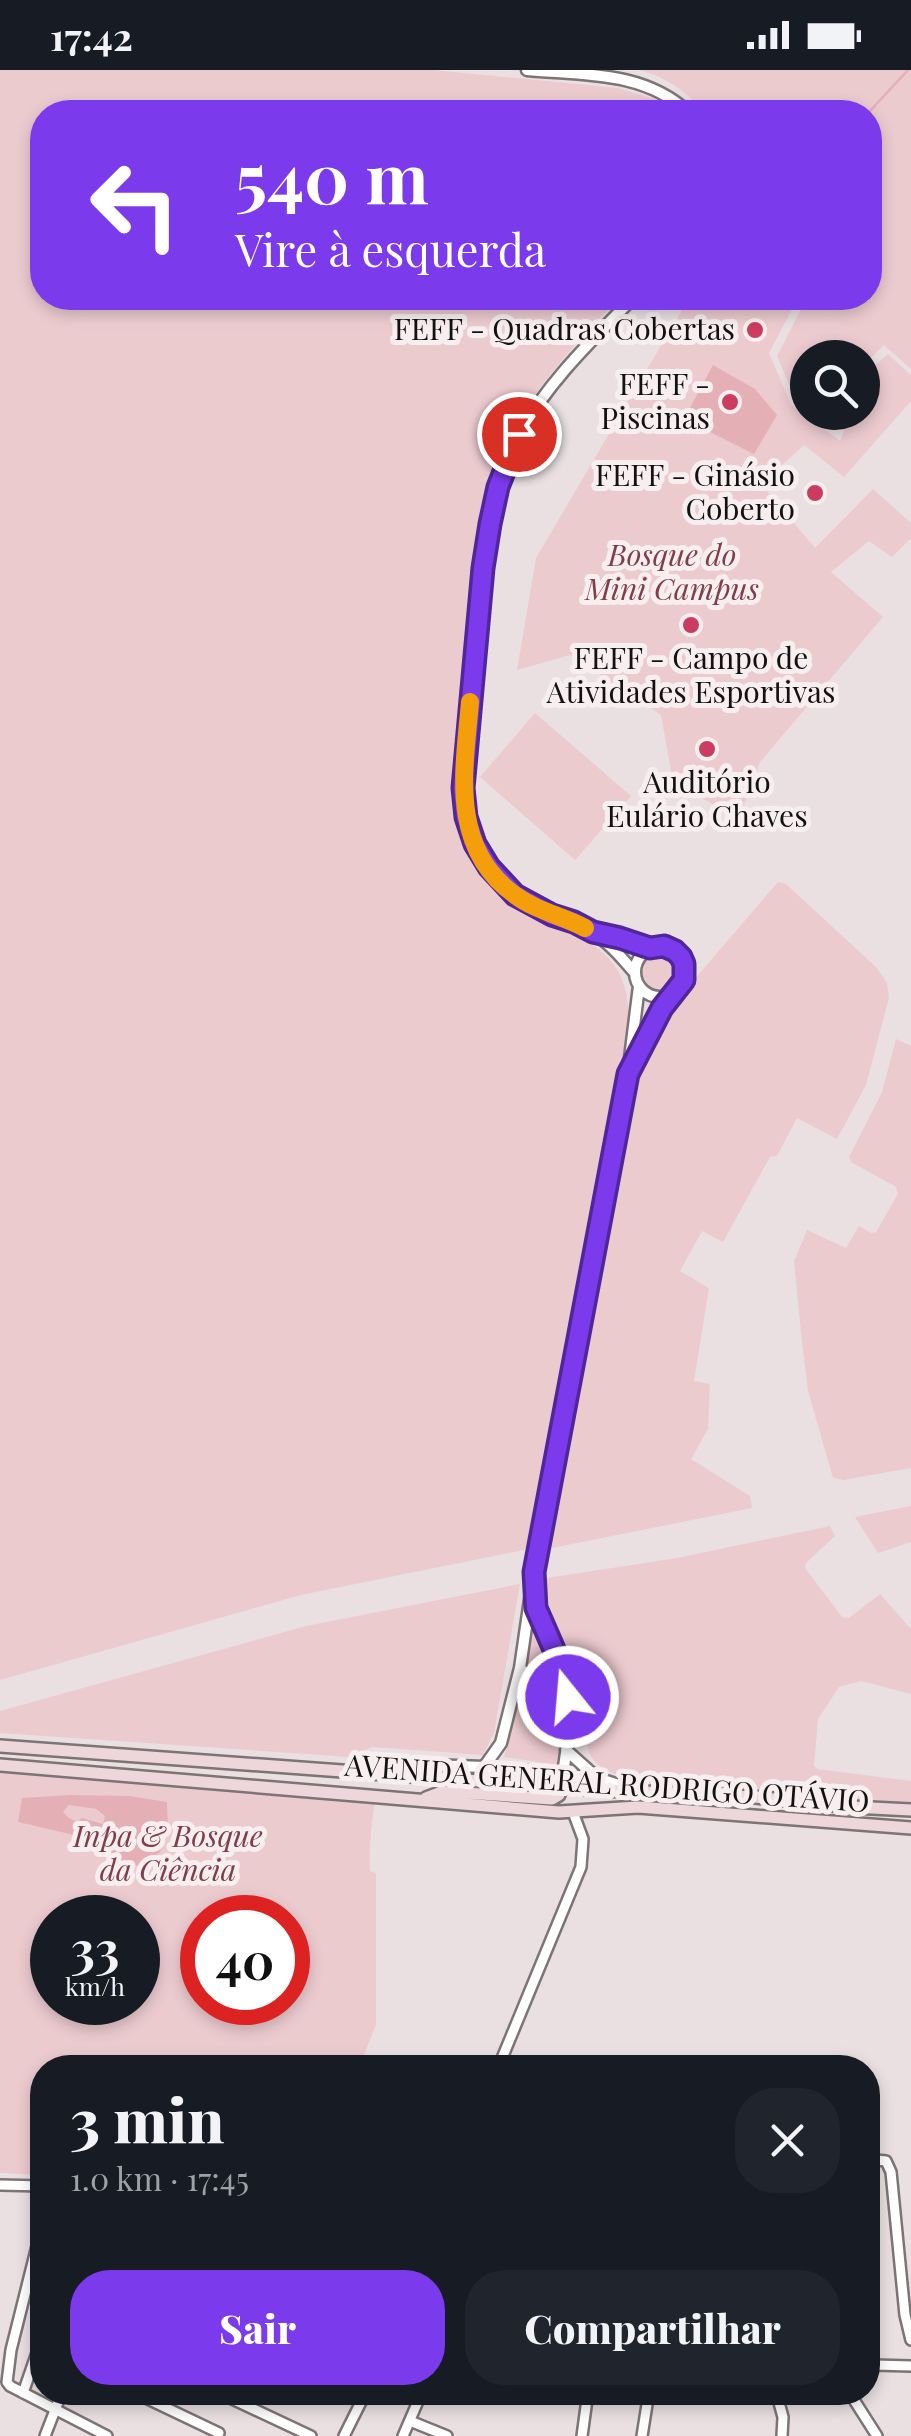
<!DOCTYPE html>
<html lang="pt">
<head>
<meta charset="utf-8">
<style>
	body { margin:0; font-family:"Playfair Display",serif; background:#20242c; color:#f1f3f6; height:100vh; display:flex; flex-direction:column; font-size:38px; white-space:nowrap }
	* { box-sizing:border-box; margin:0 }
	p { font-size:32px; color:#9ea1a6 }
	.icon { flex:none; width:55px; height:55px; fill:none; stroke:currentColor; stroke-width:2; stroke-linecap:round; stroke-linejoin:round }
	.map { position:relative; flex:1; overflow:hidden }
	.panel { position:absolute; left:30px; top:1985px; width:850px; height:350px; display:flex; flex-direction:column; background:#171b24; border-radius:40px; box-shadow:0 5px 15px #0003 }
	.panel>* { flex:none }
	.banner { position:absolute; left:30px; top:30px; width:852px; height:210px; border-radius:40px; box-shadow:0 5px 15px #0003; background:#7c3aed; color:#fff; overflow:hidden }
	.tools { position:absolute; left:790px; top:270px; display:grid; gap:20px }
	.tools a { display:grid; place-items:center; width:90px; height:90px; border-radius:50%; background:#171b24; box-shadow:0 5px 15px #0003; font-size:50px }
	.speed { position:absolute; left:30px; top:1825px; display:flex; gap:20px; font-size:50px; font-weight:700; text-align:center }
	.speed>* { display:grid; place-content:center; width:130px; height:130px; border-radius:50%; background:#171b24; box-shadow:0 5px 15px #0003; line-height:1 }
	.speed small { font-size:25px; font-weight:400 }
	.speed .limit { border:15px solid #d22; background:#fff; color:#111 }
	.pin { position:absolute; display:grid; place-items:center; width:85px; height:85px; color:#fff; margin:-42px; border:5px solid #fff; border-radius:50%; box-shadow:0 2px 10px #0007 }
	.me { position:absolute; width:110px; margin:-55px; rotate:343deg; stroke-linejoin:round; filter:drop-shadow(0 0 8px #0008) }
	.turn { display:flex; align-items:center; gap:35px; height:210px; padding:0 40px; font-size:45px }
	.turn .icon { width:130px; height:130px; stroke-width:2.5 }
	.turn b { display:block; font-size:70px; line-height:85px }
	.round { display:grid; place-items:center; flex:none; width:105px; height:105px; border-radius:40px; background:#20242c }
	.head { display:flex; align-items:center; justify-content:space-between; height:170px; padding:0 40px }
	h1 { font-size:60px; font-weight:800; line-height:75px }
	.cta { display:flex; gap:20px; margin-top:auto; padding:20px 40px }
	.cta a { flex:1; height:115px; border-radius:40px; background:#7c3aed; color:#fff; font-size:40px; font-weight:800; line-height:115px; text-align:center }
	.cta a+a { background:#20242c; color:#f1f3f6 }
	.status { display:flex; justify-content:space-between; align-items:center; height:70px; padding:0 50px; background:#171b24; direction:ltr }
	.status svg { height:28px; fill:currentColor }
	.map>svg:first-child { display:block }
	.green { fill:#eccbcf; fill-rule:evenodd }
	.water { fill:#e4b0b6; fill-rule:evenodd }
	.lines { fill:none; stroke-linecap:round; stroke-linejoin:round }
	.stream { stroke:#e4b0b6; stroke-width:2.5 }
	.minor-casing { stroke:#7d7475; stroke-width:14 }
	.tertiary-casing { stroke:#7d7475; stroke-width:15 }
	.secondary-casing { stroke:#7d7475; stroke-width:16 }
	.minor { stroke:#fff; stroke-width:9 }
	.tertiary { stroke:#fff; stroke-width:10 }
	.secondary { stroke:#edd7da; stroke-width:11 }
	.route-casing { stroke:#51269a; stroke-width:25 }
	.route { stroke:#7c3aed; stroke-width:18 }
	.slow { stroke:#f59e0b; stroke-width:18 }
	.poi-dot { fill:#cb3c60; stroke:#f7eeef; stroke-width:4 }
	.labels { text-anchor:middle; stroke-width:10; stroke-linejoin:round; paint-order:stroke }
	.poi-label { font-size:30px; fill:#141111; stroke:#f7eeef; text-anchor:end }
	.park-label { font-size:30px; font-style:italic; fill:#803e4a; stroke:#f7eeef }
	.street-label { font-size:30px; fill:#141111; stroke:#f7eeef }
</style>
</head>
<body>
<div class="status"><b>17:42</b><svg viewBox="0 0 49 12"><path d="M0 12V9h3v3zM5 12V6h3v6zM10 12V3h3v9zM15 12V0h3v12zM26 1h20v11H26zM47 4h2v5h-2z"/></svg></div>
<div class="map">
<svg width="911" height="2366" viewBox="0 0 911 2366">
	<rect width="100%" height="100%" fill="#eae0e1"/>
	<path class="green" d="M0,0H433L618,18L655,29L673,42H42V228H619C577,272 534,317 506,372C477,428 473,496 467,558C462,612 457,665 453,719C458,761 472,807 509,832C550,861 614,865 626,922C632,949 623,980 620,1006L531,1469L524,1480L301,1525L0,1610Z
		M639,0H911V299L884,275L863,296L862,288H808L807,341L796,331L777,286L807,228H870V42H704C687,22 665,6 639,0Z
		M689,228H798L769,283L791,334L840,371L851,343L862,342L864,305L888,284L911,305V331L844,407L804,375L761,414L815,478L873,419L911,453V468L892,487L869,471L831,502L883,547L760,692L739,749L673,712L661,645L570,585L517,600L536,488Z
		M535,643L631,726L575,790L480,707Z
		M778,812L786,814L876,897L887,913L889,928L866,1015L837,1069L797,1048L777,1086L770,1087L723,1172L702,1161L680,1201L709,1218L694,1311L710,1314L708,1359L691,1389L750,1426L752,1438L552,1478L548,1471L635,1007L650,973L686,919Z
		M642 901a18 18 0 1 1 36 0a18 18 0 1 1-36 0Z
		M896,969L911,976V1398L844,1410L833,1408L808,1321L801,1263L794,1191L807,1160L846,1178L859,1156L871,1163L876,1162L898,1124L896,1117L851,1092L849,1087L882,1022Z
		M911,1436V1472L878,1483L855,1447Z
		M830,1456L835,1466L806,1493L805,1498L842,1547L849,1548L880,1524L911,1559V1624L861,1611L839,1617L818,1649L814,1696L817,1699L911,1711V1733L646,1713C628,1707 601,1704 591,1686C578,1661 592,1628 583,1601C579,1588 569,1580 562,1568C553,1553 546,1526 547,1508L677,1488Z
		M520,1514L494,1663L483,1685L372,1677L350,1687L0,1663V1641L306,1556Z
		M532,1543H536L558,1599L557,1605C542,1609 531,1606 522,1593Z
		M534,1618C548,1618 555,1620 565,1629L557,1695L504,1687L519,1628L528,1620Z
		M0,1700L375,1732C371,1755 369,1777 370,1801L376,1803V1955L359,1997L42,1998V2105L0,2103ZM52,1848H138V1932H52ZM202,1848H288V1932H202Z"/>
	<path class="water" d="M713,295L755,319L777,345L754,384L684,349Z
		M70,1725L130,1726L167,1732L168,1760L160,1782L140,1797L116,1789L70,1764L18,1752L22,1728ZM69,1735L96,1739L105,1746L103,1754L82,1748L77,1752L69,1748L63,1742Z"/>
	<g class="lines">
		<path class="stream" d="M869,42L908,0"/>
		<defs>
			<path id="minor" d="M498,1998L581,1797L583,1769L573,1742
				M868,2093L876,2090L886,2091L891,2102L905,2245L911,2270
				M0,2115L42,2116
				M42,2156L11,2280L7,2312L10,2316L107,2366
				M868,2299L874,2295L911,2296
				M133,2322L219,2363
				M217,2322L311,2366
				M344,2322L362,2331
				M776,2322L783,2347L782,2366
				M849,2322L877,2366
				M23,2323L42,2268
				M410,2351L447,2366
				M45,2366L62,2322
				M344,2366L366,2322
				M403,2366L422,2322
				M582,2366L588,2322
				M642,2366L649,2322"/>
			<path id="tertiary" d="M527,0C584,5 644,1 688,42
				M633,228C593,269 548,312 520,363C487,422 483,493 477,558C472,611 467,665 463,719C469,779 494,821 552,845C567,851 582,855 595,864C610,874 622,888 634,902
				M599,863L650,878
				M635 902a25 25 0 1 1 50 0a25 25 0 1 1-50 0Z
				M632,994L662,939L675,923
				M534,1523C538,1556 558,1586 567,1619C574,1645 566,1678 563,1705
				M520,1598L537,1613L566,1615
				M566,1680L595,1706
				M484,1697L501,1673L520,1598L534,1502L628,1004L639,916
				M351,1700L375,1693L484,1697L597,1708L631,1719"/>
			<path id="secondary" d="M0,1676L601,1720L755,1727L852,1737L911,1740
				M0,1695L559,1742L638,1737L911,1758
				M426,1728L442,1722H451L552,1729L559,1725L563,1705"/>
		</defs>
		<use href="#minor" class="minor-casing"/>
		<use href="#tertiary" class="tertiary-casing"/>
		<use href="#secondary" class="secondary-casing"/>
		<use href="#minor" class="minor"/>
		<use href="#tertiary" class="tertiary"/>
		<use href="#secondary" class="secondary"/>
	</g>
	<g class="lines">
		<defs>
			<path id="route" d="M519,364L498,417L490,454L483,498L463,718L466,747L475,774L489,797L515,825L552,845L574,852L593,862L620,868L650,878L664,876L675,881L681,887L684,894V910L662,938L628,1004L534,1502L536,1538L556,1584L568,1627"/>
		</defs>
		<use href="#route" class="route-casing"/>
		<use href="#route" class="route"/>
		<path class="slow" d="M470,632C464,700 449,778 515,825C536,841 563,846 585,858"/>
	</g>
	<g class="poi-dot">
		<circle cx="755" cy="260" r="10"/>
		<circle cx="730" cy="332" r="10"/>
		<circle cx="815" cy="423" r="10"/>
		<circle cx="691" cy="555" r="10"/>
		<circle cx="707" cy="679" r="10"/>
	</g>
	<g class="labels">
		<g class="poi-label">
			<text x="735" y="270">FEFF - Quadras Cobertas</text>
			<text x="710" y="325">FEFF -<tspan x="710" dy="34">Piscinas</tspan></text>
			<text x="795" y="416">FEFF - Ginásio<tspan x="795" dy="34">Coberto</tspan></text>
			<text x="691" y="599" text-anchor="middle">FEFF - Campo de<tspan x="691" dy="34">Atividades Esportivas</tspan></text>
			<text x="707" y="723" text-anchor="middle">Auditório<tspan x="707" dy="34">Eulário Chaves</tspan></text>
		</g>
		<g class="park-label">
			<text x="672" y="496">Bosque do<tspan x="672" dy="34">Mini Campus</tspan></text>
			<text x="168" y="1777">Inpa &amp; Bosque<tspan x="168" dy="34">da Ciência</tspan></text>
		</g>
		<g class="street-label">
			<text transform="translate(607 1714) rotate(4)" y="10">AVENIDA GENERAL RODRIGO OTÁVIO</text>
		</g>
	</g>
</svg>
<div class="tools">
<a><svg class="icon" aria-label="search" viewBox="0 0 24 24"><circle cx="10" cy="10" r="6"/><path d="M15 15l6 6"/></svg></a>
</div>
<div class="speed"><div>33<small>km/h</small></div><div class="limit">40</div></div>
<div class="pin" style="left:519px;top:364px;background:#d93025"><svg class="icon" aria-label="arrive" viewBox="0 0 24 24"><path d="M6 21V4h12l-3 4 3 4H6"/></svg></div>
<svg class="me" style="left:568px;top:1627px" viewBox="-20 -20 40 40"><circle r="17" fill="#7c3aed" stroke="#fff" stroke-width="3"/><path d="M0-11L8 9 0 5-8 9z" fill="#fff"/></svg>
<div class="banner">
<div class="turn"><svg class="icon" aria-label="left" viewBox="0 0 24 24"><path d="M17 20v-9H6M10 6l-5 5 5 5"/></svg><div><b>540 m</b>Vire à esquerda</div></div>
</div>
<section class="panel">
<div class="head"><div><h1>3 min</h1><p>1.0 km · 17:45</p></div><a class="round"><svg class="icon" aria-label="close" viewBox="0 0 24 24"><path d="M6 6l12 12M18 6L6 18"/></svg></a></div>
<div class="cta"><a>Sair</a><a>Compartilhar</a></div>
</section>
</div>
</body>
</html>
